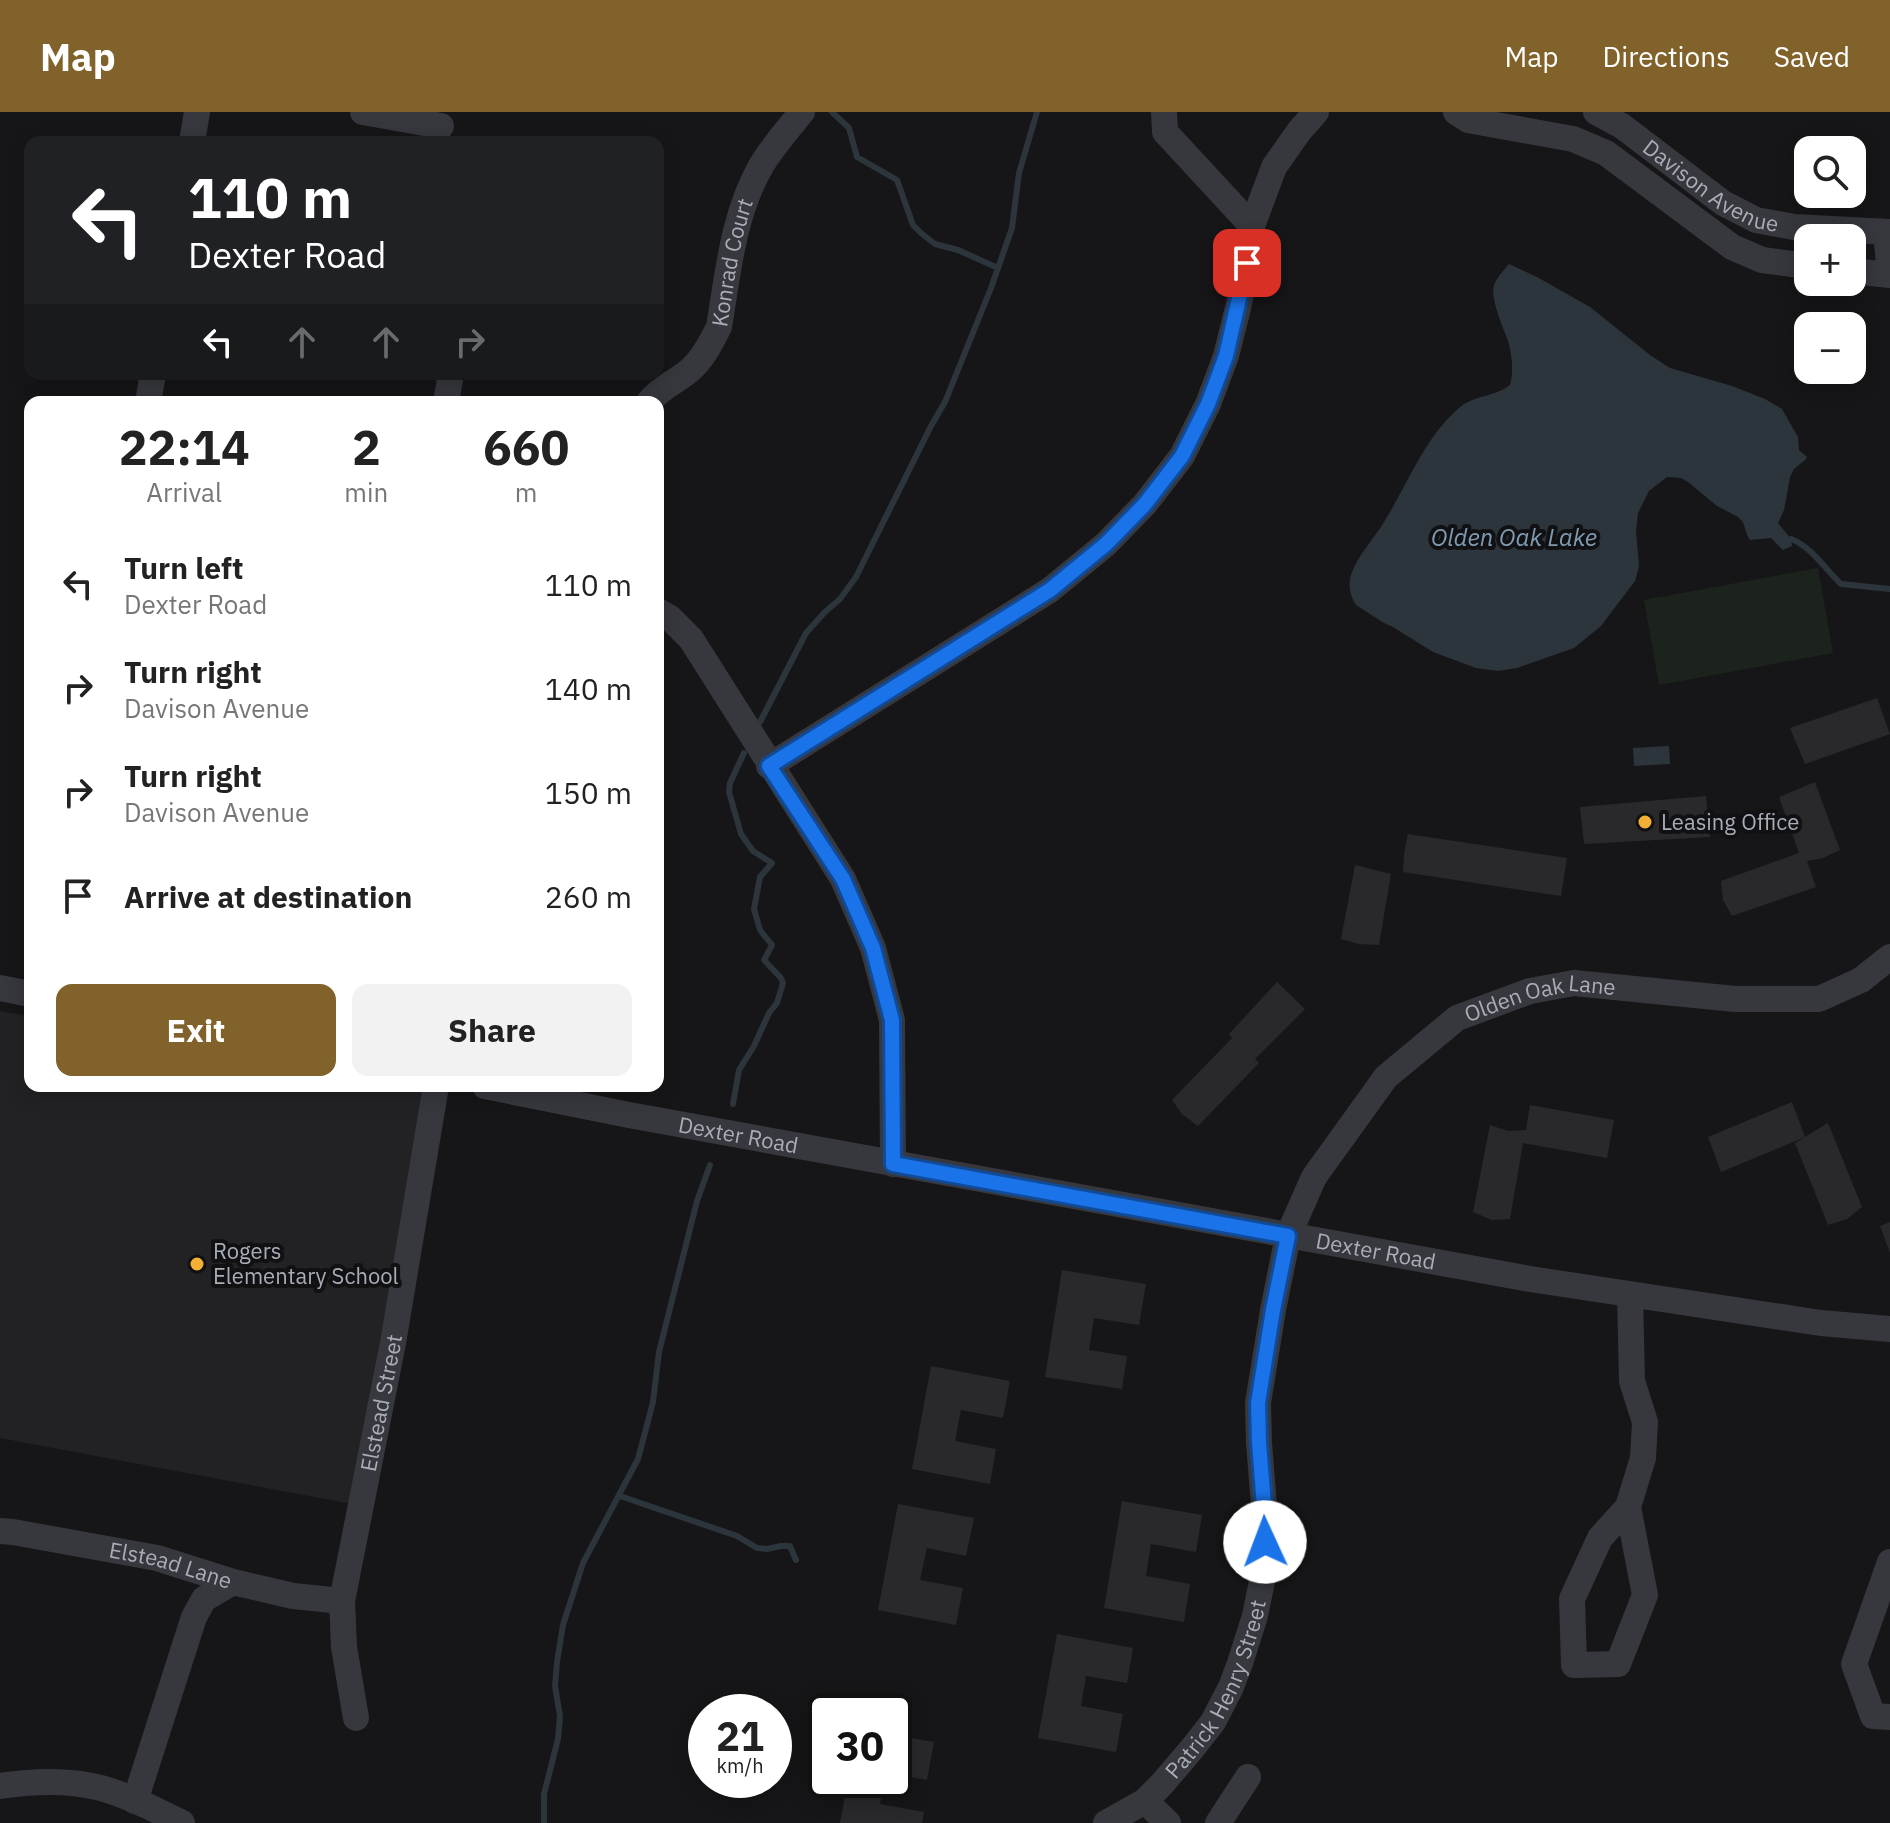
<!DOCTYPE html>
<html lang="en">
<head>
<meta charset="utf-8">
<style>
	body { margin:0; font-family:"IBM Plex Sans",sans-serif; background:#f2f2f2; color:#222; height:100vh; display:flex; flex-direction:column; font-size:30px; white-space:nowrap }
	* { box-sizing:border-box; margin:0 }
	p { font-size:26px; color:#767676 }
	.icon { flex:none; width:44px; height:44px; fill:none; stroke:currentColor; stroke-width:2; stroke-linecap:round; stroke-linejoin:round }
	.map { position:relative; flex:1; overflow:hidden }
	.details { position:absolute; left:24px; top:284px; width:640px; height:696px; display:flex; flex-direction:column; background:#fff; border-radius:16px; box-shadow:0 4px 20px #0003 }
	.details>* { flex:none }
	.top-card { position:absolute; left:24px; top:24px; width:640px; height:244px; border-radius:16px; box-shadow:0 4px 20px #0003; background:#202124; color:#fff; overflow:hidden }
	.buttons { position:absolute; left:1794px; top:24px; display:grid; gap:16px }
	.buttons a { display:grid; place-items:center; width:72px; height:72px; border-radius:16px; background:#fff; box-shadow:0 4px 20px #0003; font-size:40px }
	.speed { position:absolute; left:688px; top:1582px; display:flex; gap:16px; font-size:40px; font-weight:700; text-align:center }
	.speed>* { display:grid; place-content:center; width:104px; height:104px; border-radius:50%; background:#fff; box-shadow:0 4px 20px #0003; line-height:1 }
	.speed small { font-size:20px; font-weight:400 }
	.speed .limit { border:4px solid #111; border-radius:12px; background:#fff; color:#111 }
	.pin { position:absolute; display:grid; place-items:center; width:68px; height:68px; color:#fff; margin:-34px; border-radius:16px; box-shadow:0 4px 12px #0006 }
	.me { position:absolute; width:88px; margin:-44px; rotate:358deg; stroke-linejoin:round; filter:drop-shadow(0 0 6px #0008) }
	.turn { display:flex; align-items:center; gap:28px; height:168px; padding:0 32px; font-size:36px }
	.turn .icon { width:104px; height:104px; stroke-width:2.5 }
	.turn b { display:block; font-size:56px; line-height:68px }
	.lanes { display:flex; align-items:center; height:76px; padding:0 32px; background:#0003; justify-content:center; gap:40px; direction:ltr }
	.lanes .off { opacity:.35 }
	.eta { display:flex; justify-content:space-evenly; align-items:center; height:136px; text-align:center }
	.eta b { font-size:48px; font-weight:700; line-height:56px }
	.button { display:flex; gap:16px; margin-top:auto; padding:16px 32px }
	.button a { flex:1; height:92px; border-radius:16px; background:#80622a; color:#fff; font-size:32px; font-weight:700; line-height:92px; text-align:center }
	.button a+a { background:#f2f2f2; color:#222 }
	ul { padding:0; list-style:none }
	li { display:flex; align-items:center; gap:24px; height:104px; padding:0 32px }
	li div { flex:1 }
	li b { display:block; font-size:30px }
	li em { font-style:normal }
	header { display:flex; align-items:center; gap:48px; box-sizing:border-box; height:112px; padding:0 40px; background:#80622a; color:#fff }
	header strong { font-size:38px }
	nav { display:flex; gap:44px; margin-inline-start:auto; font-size:28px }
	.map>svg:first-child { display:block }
	.built { fill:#222225 }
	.green { fill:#1c231d }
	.water { fill:#2c353c }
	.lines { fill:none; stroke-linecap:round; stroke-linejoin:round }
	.stream { stroke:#2c353c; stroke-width:6 }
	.building { fill:#29292c }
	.minor { stroke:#37383d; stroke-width:26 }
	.route-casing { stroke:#114b97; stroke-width:20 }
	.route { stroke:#1a73e8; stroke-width:14 }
	.poi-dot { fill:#f2b134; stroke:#111113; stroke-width:3 }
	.labels { text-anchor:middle; stroke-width:8; stroke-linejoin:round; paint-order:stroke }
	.street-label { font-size:22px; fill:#a8adb8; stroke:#111113 }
	.poi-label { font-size:22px; fill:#a8adb8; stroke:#111113; text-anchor:start }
	.water-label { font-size:24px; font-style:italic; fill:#7f9bb3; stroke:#111113 }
</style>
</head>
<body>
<header>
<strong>Map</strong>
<nav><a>Map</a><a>Directions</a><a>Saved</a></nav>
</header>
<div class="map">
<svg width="1890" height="1711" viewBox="0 0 1890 1711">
	<rect width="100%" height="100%" fill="#161618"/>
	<path class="built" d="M0,899L30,904V974H403L426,978L352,1392L0,1326Z"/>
	<path class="green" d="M1818,456L1833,541L1659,573L1644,488Z"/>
	<path class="water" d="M1509,152L1537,165L1590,195L1650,243L1670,256L1732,274L1765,287L1782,297L1798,325L1799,338L1807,345L1805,348L1794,357L1790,365L1784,398L1778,411L1791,427L1792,434L1783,438L1771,426L1750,428L1747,423L1743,410L1738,405L1717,394L1688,370L1681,366L1667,365L1649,379L1638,401L1636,419L1639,454L1635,469L1601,514L1574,536L1517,556L1498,559L1476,556L1433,540L1393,515L1384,511L1356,493C1350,484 1348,473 1351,463C1357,444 1374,427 1384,410C1408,372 1424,326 1459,296C1474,283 1495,285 1510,273C1514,259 1512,243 1508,229C1503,215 1490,187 1494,173C1497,165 1504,158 1509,152Z
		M1669,634L1670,652L1634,654L1633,636Z"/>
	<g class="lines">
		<path class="stream" d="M832,0L849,16L857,45L897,68L913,113L921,121L935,132L958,138L998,156
			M1791,427C1812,435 1825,457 1841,472L1890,477
			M760,610L806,521L825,500L840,487L856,465L931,314L945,290L991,176L1012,116L1019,61L1037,0
			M733,992L739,958L754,934L769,901L777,891L783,871L781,866L764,848L772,833L760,818L754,797L760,765L772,751L753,739L741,722L729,680L730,671L744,641
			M620,1384L737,1424L757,1436L767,1437L781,1434H790L796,1448
			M544,1711V1682L558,1627L560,1604L555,1574L557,1550L563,1513L583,1451L638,1347L653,1290L659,1240L697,1089L710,1053"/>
	</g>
	<path class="building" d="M1877,586L1890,622L1805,652L1790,616Z
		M1815,670L1840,738L1823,746L1807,749L1816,775L1732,804L1723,788L1721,769L1799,741L1779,685Z
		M1706,684L1710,725L1584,732L1580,695Z
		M1408,722L1567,746L1561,784L1403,760L1404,742Z
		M1355,753L1391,762L1379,833L1359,832L1341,827Z
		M1277,870L1305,897L1255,947L1259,951L1198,1014L1182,1002L1172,988L1232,926L1229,922Z
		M1792,990L1805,1025L1721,1060L1708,1025Z
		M1530,993L1614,1008L1607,1046L1523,1031L1510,1107L1492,1108L1473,1100L1490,1013L1508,1019L1526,1018Z
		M1828,1011L1862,1095L1847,1107L1828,1113L1795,1031Z
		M1890,1110V1141L1880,1114Z
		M1062,1158L1146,1172L1139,1213L1094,1206L1089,1238L1127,1244L1122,1277L1045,1265Z
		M931,1254L1010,1269L1003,1306L961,1298L955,1329L996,1337L990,1372L912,1357Z
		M1122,1389L1202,1403L1196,1440L1151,1432L1146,1464L1190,1472L1184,1510L1104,1496Z
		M898,1392L974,1406L966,1444L927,1436L920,1468L963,1476L956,1513L878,1498Z
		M1057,1522L1133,1536L1127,1571L1086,1564L1081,1594L1123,1602L1116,1640L1038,1626Z
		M894,1623L934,1630L927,1668L894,1662Z
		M848,1668H885L880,1692L924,1700L922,1711H840Z"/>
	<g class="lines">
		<g class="minor">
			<path d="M363,0L441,14"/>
			<path d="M1164,0L1165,20L1252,114"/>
			<path d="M1456,0L1468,8L1573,27L1606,41L1732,135L1762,148L1808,154"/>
			<path id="s1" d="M1596,0L1622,14L1723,91L1756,108L1794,115L1890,120"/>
			<path d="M192,30L197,0"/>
			<path d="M1852,159L1890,163L1886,120"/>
			<path d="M148,290L153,262"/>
			<path d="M446,290L451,262"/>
			<path id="s2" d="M649,290C660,276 676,270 690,258C703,247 711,230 719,215C728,161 733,103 761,54C772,35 788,17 802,0"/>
			<path d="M658,499L670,506L691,527L843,767L873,836L892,908L893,1052"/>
			<path d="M769,654L1050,478L1106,432L1145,392L1182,344L1208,292L1226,244L1238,196L1252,128V114L1274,55L1300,18L1316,0"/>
			<path d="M0,876L30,882"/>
			<path id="s3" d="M485,974L629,1003L1530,1167L1821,1211L1890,1217"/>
			<path d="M1628,1395L1645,1483L1618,1552L1574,1553L1572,1487L1600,1426L1628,1395L1643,1346L1645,1310L1632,1269L1630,1183"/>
			<path id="s4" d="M0,1419L13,1420L157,1446L233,1470L293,1484L342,1489"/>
			<path d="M1890,1450L1854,1552L1873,1604L1890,1605"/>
			<path id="s5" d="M356,1606L344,1535L342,1489L393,1231L436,974"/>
			<path d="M0,1674C32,1669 70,1668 101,1676C129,1684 156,1698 182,1711"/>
			<path d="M135,1689L194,1505L204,1487L233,1470"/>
			<path d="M1145,1689L1168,1711"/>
			<path id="s6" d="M1106,1711L1145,1689L1162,1672L1191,1638L1213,1610L1231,1575L1240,1551L1255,1504L1265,1454V1406L1259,1331L1258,1291L1273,1198L1288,1124L1314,1065L1386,965L1457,906L1530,879L1574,871L1735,887H1819L1861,868L1890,845"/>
			<path d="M1218,1711L1248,1665"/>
		</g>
	</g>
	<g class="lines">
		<defs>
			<path id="route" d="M1247,151L1226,244L1208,292L1182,344L1145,392L1106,432L1050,478L769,654L843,767L873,836L892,908L893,1052L1288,1124L1273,1198L1258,1291L1259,1331L1265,1406V1430"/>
		</defs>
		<use href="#route" class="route-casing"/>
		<use href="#route" class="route"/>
	</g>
	<g class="poi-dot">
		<circle cx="1645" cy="710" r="8"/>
		<circle cx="197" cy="1152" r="8"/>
	</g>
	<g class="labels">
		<g class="street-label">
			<text dy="8" stroke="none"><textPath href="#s1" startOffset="138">Davison Avenue</textPath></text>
			<text dy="8" stroke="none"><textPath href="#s2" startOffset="170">Konrad Court</textPath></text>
			<text dy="8" stroke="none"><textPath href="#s6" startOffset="1014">Olden Oak Lane</textPath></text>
			<text dy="8" stroke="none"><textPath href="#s3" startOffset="258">Dexter Road</textPath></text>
			<text dy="8" stroke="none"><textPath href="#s3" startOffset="906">Dexter Road</textPath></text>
			<text dy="8" stroke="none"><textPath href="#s5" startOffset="320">Elstead Street</textPath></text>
			<text dy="8" stroke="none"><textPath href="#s4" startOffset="174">Elstead Lane</textPath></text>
			<text dy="8" stroke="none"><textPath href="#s6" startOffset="180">Patrick Henry Street</textPath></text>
		</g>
		<g class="poi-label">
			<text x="1661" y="718">Leasing Office</text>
			<text x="213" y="1147">Rogers<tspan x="213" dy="25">Elementary School</tspan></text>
		</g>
		<g class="water-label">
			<text x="1514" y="434">Olden Oak Lake</text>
		</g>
	</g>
</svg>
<div class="buttons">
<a><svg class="icon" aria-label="search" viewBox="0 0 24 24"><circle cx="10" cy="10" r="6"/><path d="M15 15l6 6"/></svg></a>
<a>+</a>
<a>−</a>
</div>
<div class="speed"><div>21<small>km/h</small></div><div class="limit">30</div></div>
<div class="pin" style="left:1247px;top:151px;background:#d93025"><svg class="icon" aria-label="arrive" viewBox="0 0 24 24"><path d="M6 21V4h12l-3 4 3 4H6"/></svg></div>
<svg class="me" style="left:1265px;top:1430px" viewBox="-20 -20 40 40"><circle r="19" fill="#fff"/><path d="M0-13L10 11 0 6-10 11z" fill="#1a73e8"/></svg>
<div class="top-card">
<div class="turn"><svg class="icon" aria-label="left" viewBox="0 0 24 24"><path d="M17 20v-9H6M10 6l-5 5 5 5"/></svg><div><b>110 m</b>Dexter Road</div></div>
<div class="lanes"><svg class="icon" aria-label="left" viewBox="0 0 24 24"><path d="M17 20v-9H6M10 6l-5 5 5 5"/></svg><svg class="icon off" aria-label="ahead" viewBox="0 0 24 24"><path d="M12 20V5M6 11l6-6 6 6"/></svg><svg class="icon off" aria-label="ahead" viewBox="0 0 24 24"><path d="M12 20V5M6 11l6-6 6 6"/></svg><svg class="icon off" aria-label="right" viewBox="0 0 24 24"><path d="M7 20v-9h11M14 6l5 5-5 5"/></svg></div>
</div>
<section class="details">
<div class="eta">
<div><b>22:14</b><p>Arrival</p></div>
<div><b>2</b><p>min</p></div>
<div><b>660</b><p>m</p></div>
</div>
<ul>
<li><svg class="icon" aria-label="left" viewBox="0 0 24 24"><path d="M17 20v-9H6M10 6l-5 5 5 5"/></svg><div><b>Turn left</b><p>Dexter Road</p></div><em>110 m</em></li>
<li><svg class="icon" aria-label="right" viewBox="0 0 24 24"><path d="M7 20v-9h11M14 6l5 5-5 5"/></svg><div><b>Turn right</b><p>Davison Avenue</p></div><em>140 m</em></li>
<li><svg class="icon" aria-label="right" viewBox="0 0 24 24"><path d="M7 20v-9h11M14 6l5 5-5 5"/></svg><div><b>Turn right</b><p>Davison Avenue</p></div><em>150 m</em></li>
<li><svg class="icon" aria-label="arrive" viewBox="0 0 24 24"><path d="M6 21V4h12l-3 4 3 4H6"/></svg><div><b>Arrive at destination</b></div><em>260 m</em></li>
</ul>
<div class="button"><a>Exit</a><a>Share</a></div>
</section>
</div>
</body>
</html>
